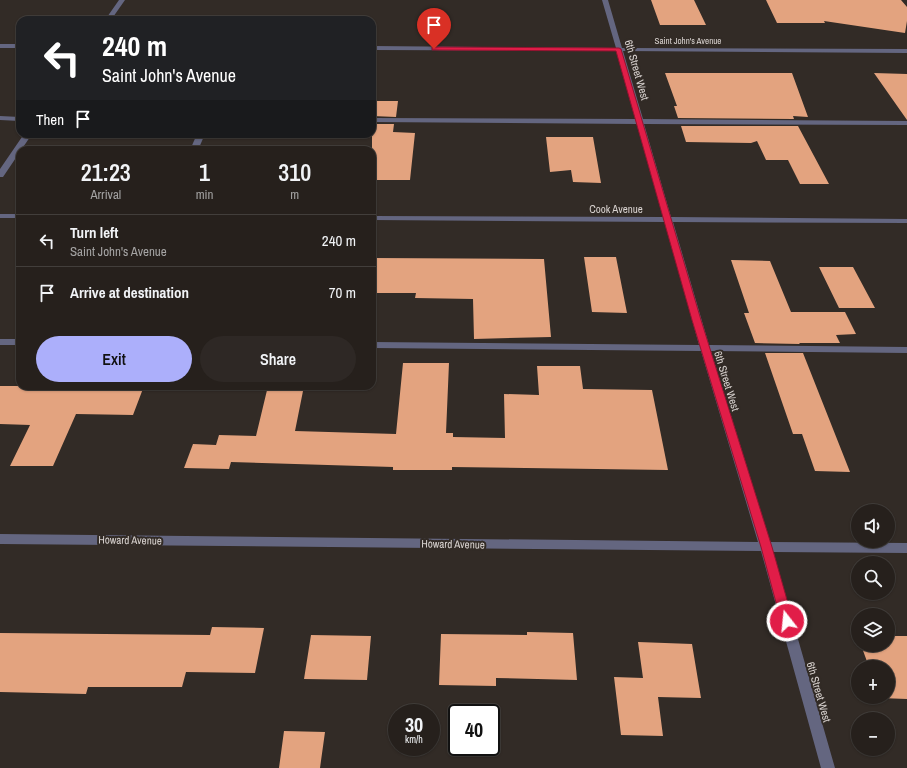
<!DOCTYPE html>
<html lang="en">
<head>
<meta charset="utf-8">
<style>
	body { margin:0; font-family:"Archivo Narrow",sans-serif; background:#2e2825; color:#f1f3f6; height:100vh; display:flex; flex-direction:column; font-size:15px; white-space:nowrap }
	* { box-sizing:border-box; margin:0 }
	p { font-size:13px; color:#a4a3a3 }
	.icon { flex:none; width:22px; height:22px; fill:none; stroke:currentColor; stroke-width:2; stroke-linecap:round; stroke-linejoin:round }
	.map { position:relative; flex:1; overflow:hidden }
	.details { position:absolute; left:16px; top:146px; width:360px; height:244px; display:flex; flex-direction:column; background:#26201c; border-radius:12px; box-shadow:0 1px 3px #0004,0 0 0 1px #423e3b }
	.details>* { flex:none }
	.guide { position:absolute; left:16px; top:16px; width:360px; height:122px; border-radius:12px; box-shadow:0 1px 3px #0004,0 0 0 1px #423e3b; background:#202124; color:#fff; overflow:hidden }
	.fabs { position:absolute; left:851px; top:504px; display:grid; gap:8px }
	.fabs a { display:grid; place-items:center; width:44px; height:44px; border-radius:50%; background:#26201c; box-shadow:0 1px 3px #0004,0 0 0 1px #423e3b; font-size:20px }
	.speed { position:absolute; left:388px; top:704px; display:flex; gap:8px; font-size:20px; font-weight:700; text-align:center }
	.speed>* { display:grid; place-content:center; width:52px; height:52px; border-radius:50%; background:#26201c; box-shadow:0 1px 3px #0004,0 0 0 1px #423e3b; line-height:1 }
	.speed small { font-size:10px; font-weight:400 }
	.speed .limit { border:2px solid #111; border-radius:6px; background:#fff; color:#111 }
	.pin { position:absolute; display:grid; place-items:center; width:34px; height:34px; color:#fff; margin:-41px -17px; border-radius:50% 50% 50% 0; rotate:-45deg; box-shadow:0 0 4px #0007 }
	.pin .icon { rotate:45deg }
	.me { position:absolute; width:44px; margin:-22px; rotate:344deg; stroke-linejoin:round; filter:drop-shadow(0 0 3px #0008) }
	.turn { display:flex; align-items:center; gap:14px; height:84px; padding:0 20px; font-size:18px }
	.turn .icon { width:52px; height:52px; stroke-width:2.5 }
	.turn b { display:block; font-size:28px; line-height:34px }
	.then { display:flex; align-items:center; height:38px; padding:0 20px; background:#0003; gap:8px; font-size:15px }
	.eta { display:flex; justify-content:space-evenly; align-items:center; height:68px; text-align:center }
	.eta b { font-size:24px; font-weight:600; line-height:28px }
	.cta { display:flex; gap:8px; margin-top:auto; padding:8px 20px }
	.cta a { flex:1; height:46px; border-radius:24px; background:#acaffb; color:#111; font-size:16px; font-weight:600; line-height:46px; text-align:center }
	.cta a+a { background:#2e2825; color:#f1f3f6 }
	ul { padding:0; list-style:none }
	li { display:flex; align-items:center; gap:12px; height:52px; padding:0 20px; border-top:1px solid #423e3b }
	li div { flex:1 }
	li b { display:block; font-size:15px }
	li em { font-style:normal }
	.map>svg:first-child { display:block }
	.building { fill:#e3a37f }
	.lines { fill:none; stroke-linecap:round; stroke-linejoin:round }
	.minor { fill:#646680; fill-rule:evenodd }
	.route { fill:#e11d48; stroke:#92132f }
	.labels { text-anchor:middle; stroke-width:4; stroke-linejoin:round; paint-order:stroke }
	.far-street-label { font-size:9px; fill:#d9d3d0; stroke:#322b26 }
	.street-label { font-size:11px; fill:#d9d3d0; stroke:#322b26 }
</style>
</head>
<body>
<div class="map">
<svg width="907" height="768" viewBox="0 0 907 768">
	<rect width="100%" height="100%" fill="#322b26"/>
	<path class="building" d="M651,0H694L706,25H660Z
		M766,0H901L907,7V21L905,33L824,21L825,23H777Z
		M665,73H792L808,117L793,116L794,119L678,118L674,106H677Z
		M874,73L907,74V120Z
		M372,101H398L396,117L372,116Z
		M372,124H394L393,132L415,133L410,180H372Z
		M681,126H798L829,184H800L788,160H766L757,141L751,143L686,142Z
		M546,137H593L601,183L573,182L571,170L550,172Z
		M584,257H616L627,313L592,312Z
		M372,258L544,259L551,337L474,339L473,299L415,298L416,293H372Z
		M731,260L770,261L791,312H845L856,334L836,335L840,343H799L800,344L755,343L744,313H749Z
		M819,267H853L875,308H839Z
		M765,353H803L850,472L815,471L802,434H793Z
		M403,363H449L446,433H453V437L505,438L504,394L539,395L537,366H580L583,389L652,390L668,470L452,467V470H393V467L231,462L229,469L184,468L193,444L216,445L219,435L256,436L268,386H304L295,431L396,434Z
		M0,386H144L133,415L76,414L53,466H10L30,425L0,424Z
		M212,627L264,628L255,673L186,672L182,687H88L86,694L0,692V633L210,635Z
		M527,632L573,633L577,680L496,678V686L439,685L441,634L527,635Z
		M311,635L371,636L367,680L304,679Z
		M888,636H907V699L880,698L879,697H888V667H869L861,645H888Z
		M638,642L692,644L701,698L658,697L663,736L621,735L614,677L643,678Z
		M284,731L325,732L320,768H279Z"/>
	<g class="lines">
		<path class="minor" d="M119,0H125L111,20H105Z
			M602,0H608L622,48L907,49V53L623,51L643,119L907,121V125L644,124L671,217L907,219V223L673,222L709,345L907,347V353L711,351L770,542L907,543V553L773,552L835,768H821L761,551L0,544V534L758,542L701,351L372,348V342L699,345L665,222L372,220V216L663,217L637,124L372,122V118L636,119L617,51L372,50V46L616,48Z
			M0,44H20V48H0Z
			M0,116L20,117V121L0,120Z
			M24,134H32L3,177H0V169Z
			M197,134H205L198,150H190Z
			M0,214H20V218H0Z
			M0,339H20V345H0Z"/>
	</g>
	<path class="route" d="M434,47L619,48L621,49L701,320L772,547L793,621L791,624L787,626L783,624L781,621L761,547L692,320L616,51L432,50V47Z"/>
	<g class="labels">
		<g class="far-street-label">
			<text x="688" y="44">Saint John's Avenue</text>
		</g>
		<g class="street-label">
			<text transform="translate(637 70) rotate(74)" y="4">6th Street West</text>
			<text x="616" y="213">Cook Avenue</text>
			<text transform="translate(727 381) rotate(73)" y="4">6th Street West</text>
			<text transform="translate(130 540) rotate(1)" y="4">Howard Avenue</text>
			<text transform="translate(453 544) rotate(1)" y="4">Howard Avenue</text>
			<text transform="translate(819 692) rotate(74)" y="4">6th Street West</text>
		</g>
	</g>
</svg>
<div class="fabs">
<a><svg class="icon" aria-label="sound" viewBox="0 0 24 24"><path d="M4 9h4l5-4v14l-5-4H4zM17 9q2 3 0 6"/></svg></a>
<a><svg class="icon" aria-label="search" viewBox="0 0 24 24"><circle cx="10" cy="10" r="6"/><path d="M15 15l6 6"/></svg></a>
<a><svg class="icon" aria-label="layers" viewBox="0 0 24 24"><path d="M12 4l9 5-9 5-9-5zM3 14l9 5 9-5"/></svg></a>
<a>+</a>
<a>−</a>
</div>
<div class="speed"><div>30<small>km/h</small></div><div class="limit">40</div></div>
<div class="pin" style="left:434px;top:49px;background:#d93025"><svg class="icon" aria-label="arrive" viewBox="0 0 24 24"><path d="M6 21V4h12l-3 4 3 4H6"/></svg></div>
<svg class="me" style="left:787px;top:621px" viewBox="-20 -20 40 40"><circle r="17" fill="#e11d48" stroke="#fff" stroke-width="3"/><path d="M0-11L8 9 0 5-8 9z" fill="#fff"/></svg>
<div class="guide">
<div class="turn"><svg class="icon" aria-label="left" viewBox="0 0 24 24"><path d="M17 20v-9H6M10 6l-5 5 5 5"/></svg><div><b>240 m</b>Saint John's Avenue</div></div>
<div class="then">Then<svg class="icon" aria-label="arrive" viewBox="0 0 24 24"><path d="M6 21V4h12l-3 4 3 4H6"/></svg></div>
</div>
<section class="details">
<div class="eta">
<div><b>21:23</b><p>Arrival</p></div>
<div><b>1</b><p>min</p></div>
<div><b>310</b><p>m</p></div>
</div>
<ul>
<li><svg class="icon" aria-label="left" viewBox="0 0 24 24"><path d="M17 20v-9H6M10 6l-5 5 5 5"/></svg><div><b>Turn left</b><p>Saint John's Avenue</p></div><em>240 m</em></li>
<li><svg class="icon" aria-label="arrive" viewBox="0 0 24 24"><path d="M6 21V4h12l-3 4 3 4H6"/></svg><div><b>Arrive at destination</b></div><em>70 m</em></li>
</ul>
<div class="cta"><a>Exit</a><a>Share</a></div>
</section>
</div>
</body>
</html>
